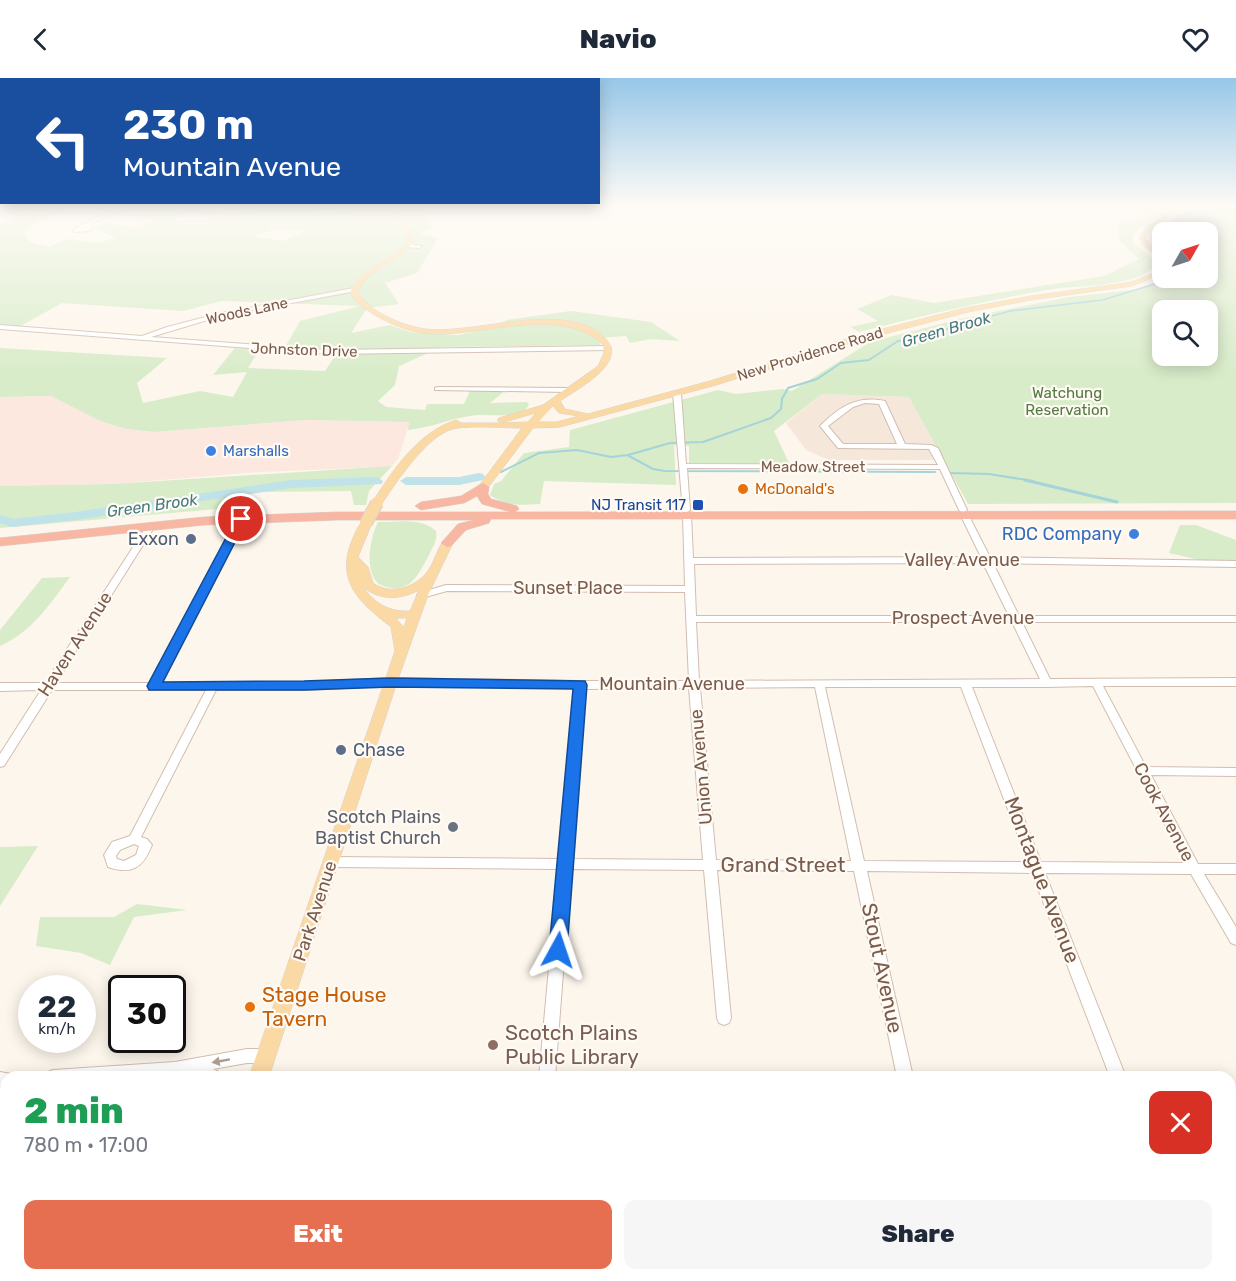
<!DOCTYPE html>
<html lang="en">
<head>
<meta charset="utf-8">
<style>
	body { margin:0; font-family:Rubik,sans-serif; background:#f6f6f7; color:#1f2937; height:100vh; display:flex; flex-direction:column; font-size:22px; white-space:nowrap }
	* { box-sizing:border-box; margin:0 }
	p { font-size:20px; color:#747a83 }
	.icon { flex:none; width:33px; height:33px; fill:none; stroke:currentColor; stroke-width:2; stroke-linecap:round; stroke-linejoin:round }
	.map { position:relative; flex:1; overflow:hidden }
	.drawer { position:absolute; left:0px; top:993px; width:1236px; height:210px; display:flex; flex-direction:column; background:#fff; border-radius:18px 18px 0 0; box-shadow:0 3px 15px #0003 }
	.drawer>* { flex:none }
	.hud { position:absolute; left:0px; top:0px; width:600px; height:126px; box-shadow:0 3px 15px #0003; background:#1a4fa0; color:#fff; overflow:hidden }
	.needle { width:39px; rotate:51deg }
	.tools { position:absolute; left:1152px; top:144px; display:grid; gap:12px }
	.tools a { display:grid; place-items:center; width:66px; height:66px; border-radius:12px; background:#fff; box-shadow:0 3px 15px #0003; font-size:30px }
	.speed { position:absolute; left:18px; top:897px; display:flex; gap:12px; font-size:30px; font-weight:700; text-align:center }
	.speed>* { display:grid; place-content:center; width:78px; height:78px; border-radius:50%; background:#fff; box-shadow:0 3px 15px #0003; line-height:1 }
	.speed small { font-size:15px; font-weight:400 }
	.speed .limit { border:3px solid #111; border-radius:9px; background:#fff; color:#111 }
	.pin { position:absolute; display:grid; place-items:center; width:51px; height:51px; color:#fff; margin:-26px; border:3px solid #fff; border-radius:50%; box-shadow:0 2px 6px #0007 }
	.me { position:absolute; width:66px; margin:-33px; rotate:5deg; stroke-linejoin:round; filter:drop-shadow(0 0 4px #0008) }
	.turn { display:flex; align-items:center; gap:21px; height:126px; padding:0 24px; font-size:27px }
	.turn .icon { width:78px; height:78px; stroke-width:2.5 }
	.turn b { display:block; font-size:42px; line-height:51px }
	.round { display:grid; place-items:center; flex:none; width:63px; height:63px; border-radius:12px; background:#f6f6f7 }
	.headline { display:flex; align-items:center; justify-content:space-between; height:102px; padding:0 24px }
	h1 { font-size:36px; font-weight:800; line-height:45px; color:#1e9e55 }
	.primary-button { display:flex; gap:12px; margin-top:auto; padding:12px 24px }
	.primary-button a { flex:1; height:69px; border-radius:12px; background:#e76f51; color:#fff; font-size:24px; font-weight:800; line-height:69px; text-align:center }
	.primary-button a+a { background:#f6f6f7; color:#1f2937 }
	header { display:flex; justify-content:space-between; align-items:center; height:78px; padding:0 24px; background:#fff; font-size:27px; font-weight:800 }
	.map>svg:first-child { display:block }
	.residential { fill:#f5e8da }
	.commercial { fill:#fde8e0 }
	.green { fill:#d8ecc9; fill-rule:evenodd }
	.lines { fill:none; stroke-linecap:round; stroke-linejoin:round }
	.stream-far2 { stroke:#a5d3da; stroke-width:1.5 }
	.stream-far1 { stroke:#a5d3da; stroke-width:2 }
	.stream { stroke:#a5d3da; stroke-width:3 }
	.river { fill:#bfe3e8; fill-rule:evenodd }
	.minor-casing { stroke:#d1beb0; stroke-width:2 }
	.major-casing { stroke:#dad1cd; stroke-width:1 }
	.highway-casing { stroke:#dad1cd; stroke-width:1 }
	.minor { fill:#fff; fill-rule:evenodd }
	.major { fill:#fbd9a5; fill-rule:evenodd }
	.highway { fill:#f7b7a3; fill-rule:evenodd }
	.major-bridge-casing { stroke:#dad1cd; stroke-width:14; stroke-linecap:butt }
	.major-bridge { stroke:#fbd9a5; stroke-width:12 }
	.oneway { fill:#af9d94 }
	.route { fill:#1a73e8; stroke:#114b97; stroke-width:1.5 }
	.shop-dot { fill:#3f7fe0; stroke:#fffaf3; stroke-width:2 }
	.food-dot { fill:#e8710a; stroke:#fffaf3; stroke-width:2 }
	.transit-dot { fill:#1a4fb4; stroke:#fffaf3; stroke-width:2 }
	.service-dot { fill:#5c6f8a; stroke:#fffaf3; stroke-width:2 }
	.worship-dot { fill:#6b7280; stroke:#fffaf3; stroke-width:2 }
	.education-dot { fill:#8d6e63; stroke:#fffaf3; stroke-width:2 }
	.labels { text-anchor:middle; stroke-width:4.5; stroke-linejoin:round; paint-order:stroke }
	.far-street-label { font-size:15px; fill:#7a5c4d; stroke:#fffaf3 }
	.far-park-label { font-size:15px; fill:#537a41; stroke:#fffaf3 }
	.far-shop-label { font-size:15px; fill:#366cbe; stroke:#fffaf3; text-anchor:start }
	.far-food-label { font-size:15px; fill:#c56008; stroke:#fffaf3; text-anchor:start }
	.far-transit-label { font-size:15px; fill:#164399; stroke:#fffaf3; text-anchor:end }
	.far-water-label { font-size:16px; font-style:italic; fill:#437c86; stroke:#fffaf3 }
	.shop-label { font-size:18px; fill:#366cbe; stroke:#fffaf3; text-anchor:end }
	.service-label { font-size:18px; fill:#4e5e75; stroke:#fffaf3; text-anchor:end }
	.street-label { font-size:18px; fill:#7a5c4d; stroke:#fffaf3 }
	.worship-label { font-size:18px; fill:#5b616d; stroke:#fffaf3; text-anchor:end }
	.near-street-label { font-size:21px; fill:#7a5c4d; stroke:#fffaf3 }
	.near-food-label { font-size:21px; fill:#c56008; stroke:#fffaf3; text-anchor:start }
	.near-education-label { font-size:21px; fill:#785e54; stroke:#fffaf3; text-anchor:start }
</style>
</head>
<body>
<header><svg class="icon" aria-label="back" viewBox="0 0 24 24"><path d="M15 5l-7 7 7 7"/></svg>Navio<svg class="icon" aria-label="heart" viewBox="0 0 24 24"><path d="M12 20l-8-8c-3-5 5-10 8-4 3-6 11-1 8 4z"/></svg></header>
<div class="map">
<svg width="1236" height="1203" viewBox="0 0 1236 1203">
	<rect width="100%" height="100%" fill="#fdf6ec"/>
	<path class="residential" d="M822,316L909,319L945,382H829L806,372L786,345Z"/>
	<path class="commercial" d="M51,318L100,343L126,351L154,354L306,342L410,344L398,381L392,388L384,389L260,394L113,406L0,408V319Z"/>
	<path class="green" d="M37,129H69L27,150L25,157L29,164L49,169L68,161L98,165L116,160L94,150L106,145L137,150L155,142L112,137L125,129H220L219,133L183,134L176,142H206L226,138L227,134L316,130L320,134L351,133L355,138L395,135L392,129H421L434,150L419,155L438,160L417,195L385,205L399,226L367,230L351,255L390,247L410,254L458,257L492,250L507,242L571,233L651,244L680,263L651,261L630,265L626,258L598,260L600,267L442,269L399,288L395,307L378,323L386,329L425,332L427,326H464L470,313L506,312L490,325L527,324L529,326C524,342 490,336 477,337C453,339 432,350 408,352L409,344L306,342L154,354L126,351L100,343L51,318L0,319V270L167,280L137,305L143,325L200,313L233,319L247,294L213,297L235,270L259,272L248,290L325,293L337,275L283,273L300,243L360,228L221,223L183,233L62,225L15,251L0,249V147ZM271,152H307L284,163L253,158Z
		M1138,129H1166L1132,157L1133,165L1158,185C1149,197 1131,202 1117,204C1096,209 1074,208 1053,211C987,222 923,238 859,254L850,249L878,243L857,231L892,217L934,225L1104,198L1139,181L1119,162L1118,147L1145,136Z
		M1187,129H1236V425L968,426L909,319L822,316L774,353L789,385H689V368L674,367L676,407L544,403L540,426C521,427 506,429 490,417L494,406L501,403L524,375L569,369L570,352L718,312L736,316L783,311L792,313L870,264L960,241L1069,219L1133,212L1168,200H1208V154H1162V172L1154,166L1153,160ZM1162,232H1208V278H1162Z
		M392,388L369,413L366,427H354L351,413L252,414L240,429L0,450V408L113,406Z
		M378,444C396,444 422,439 436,453C438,463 432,470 428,479C419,496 410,515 387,509C381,508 375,504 373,498C366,483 371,458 378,444Z
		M1180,447H1196L1236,462V482L1204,483L1169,475Z
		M70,499C50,526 32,554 0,568V552L42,500Z
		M38,768L0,828V769Z
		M137,826L187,832L134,839L110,887L81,875L36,868L40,839H114Z"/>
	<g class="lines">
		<path class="stream-far2" d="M1165,129L1183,140L1165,154
			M1182,138L1211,129
			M1162,156L1157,161L1162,170
			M952,249L1010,233L1102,222L1175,200"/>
		<path class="stream-far1" d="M629,378L653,391L665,393L935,394
			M501,394L539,375L577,372L611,379L628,377L670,365L703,364L771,340L781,331L782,321L788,310L817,301L841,285L869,282L898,263L940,254L957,247
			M949,395L989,396L1033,403"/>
		<path class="stream" d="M1025,402L1117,424"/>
		<path class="river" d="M479,395L483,396L485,399L483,402L459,407H406L400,403L406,399H459Z
			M377,399L383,403L382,406L291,410L75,442L12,449L0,445V437L13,441L75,434L291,402Z"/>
		<defs>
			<path id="minor" d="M116,129H121L92,146L90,153L75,154L72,152Z
				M409,166L422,168L419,170L407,169Z
				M354,210L356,211V213L221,238L151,259L328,272L608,268L611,270L608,272L328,276L0,251V247L142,258L167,249L221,235Z
				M437,309L568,310L572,312L568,314L435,312V310Z
				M677,313L681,315L686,386L938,387L929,371L838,370L820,348C839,329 857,317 885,323L905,366L931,367L938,370L967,432L963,435L959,432L940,391L687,390L690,432L686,435L683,434L673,315ZM865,325L879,326L897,366H843L828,348L853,329Z
				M687,434L691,437L693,480L981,479L961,438L965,435L969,438L990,479L1236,483V489L993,485L1019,538H1236V544H1022L1050,601L1236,600V608H1103L1146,689L1236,690V698L1151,697L1198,786H1236V796H1204L1236,849V867L1231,865L1191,796L1045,795L1126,999H1110L1032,795L867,793L913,999H897L854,793L717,792L731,940L729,945L724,947L719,945L717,940L704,792L571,791L555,999H539L558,791L331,789L327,788L325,784L327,780L331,779L559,781L574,610L390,608L305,612H216L141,759L147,761L152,767C143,790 132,797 108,789L104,777L112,764L130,758L206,612H52L4,688L0,689V676L41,612L0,613V605H45L148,446L151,445L155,448L56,605H150L237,441L241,438L245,441L161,605L305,604L390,600L580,603H689L685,514L447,513L422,520L417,517L419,515L446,507L685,508L683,437ZM983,485L1009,538H696L694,486ZM696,544H1012L1040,601L699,603ZM815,609L851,783L716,782L700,610ZM825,609H961L1028,784L864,783ZM1047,609L1093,608L1185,785L1041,784L972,609ZM689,610L703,782L572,781L585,611ZM134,766L139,768L136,777L124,783L117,781L116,778L120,772Z
				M247,971H267L272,973L275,978L272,983L267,985H247L213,991L219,994L222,999H45L48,994L53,992L175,984Z
				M0,994L11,996L13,999H6V1008H0Z
				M6,1119V1145L0,1147V1121Z
				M521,1197H539V1203H521Z
				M710,1197H728V1203H710Z
				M938,1197H956L958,1203H940Z
				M1186,1197H1204L1207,1203H1189Z"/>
			<path id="major" d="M387,129H393L412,154L414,163C399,186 367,189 358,215C372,235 401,247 425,251C475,257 565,221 604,259C631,284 577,311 560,323L565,331L588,336L710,303L859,257L965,230L1031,218L1131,204L1162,192V196L1132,208L1031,222L968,234L865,261L716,307L560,349L533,350L487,411L483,412L478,409L522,350C505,350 468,347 453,351C427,357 395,406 381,427L377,428L372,425C392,393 418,354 456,342L461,345H501L497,342L499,340L543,327L598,288L604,275L603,267C563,228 489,256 439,256C421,257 402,251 386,243C372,236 359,228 350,215C361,187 392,186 408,163L406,154ZM553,328L559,335L579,338L557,344H538ZM536,335L528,344L503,345L505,344Z
				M1175,129H1182L1150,152L1145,159L1149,166L1162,176V181L1160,180L1144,168L1139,159L1146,150Z
				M366,442L372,445L358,479L368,489L373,505C391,518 416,509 428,493C434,484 437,472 443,463H451L453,465L428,517L397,604L269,999H249L395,573L391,549C360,525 334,503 353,460C356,453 359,444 366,442ZM363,509C380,523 400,522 419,512L410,533C389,534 375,526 363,509ZM396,540H407L404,549Z
				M181,1197H203L201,1203H179Z"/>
			<path id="highway" d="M483,405L489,409L488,416L491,421L517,428L519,431L515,434L1236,433V441H491L489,445L466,452L451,468L447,469L441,465L458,446L474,442H337L204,447L0,468V460L204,439L337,434H511L482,426L477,418L464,425L421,432L415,428L421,424L461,418Z"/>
		</defs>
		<use href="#minor" class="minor-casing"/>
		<use href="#major" class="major-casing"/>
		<use href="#highway" class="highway-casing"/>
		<use href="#minor" class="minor"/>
		<use href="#major" class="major"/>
		<use href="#highway" class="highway"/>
		<defs>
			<path id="major-bridge" d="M366,445L377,425"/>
		</defs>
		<use href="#major-bridge" class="major-bridge-casing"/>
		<use href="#major-bridge" class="major-bridge"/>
	</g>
	<defs><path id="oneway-solid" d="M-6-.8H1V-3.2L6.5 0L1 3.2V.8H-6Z" transform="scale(1.5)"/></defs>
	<use class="oneway" href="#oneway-solid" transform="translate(221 983) rotate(170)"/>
	<linearGradient id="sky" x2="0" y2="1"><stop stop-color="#97c7e8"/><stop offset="0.43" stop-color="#fefbf6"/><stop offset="1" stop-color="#fefbf6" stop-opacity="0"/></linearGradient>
	<rect width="1236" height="297" fill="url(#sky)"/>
	<path class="route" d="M241,438L247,441L163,604L304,603L390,600L585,603L587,607L567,872L564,877L558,879L551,877L549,872L573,611L390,609L304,612H149L147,608L236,441Z"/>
	<g class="shop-dot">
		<circle cx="211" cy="373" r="6"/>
		<circle cx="1134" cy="456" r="6"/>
	</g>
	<g class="food-dot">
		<circle cx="743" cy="411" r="6"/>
		<circle cx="250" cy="929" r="6"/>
	</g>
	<rect class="transit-dot" x="692" y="421" width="12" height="12" rx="3"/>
	<g class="service-dot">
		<circle cx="191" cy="461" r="6"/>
		<circle cx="341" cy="672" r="6"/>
	</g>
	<circle class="worship-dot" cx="453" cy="749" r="6"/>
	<circle class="education-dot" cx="493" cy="967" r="6"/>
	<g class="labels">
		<g class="far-street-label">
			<text transform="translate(247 233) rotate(-12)" y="5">Woods Lane</text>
			<text transform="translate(304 272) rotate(2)" y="5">Johnston Drive</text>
			<text transform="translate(810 276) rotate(-17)" y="5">New Providence Road</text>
			<text x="813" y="394">Meadow Street</text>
		</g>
		<g class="far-park-label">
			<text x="1067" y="320">Watchung<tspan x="1067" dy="17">Reservation</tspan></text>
		</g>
		<g class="far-shop-label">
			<text x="223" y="378">Marshalls</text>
		</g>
		<g class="far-food-label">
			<text x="755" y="416">McDonald's</text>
		</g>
		<g class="far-transit-label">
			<text x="686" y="432">NJ Transit 117</text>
		</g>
		<g class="far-water-label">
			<text transform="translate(946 251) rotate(-16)" y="6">Green Brook</text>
			<text transform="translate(152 427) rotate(-8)" y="6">Green Brook</text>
		</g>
		<g class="shop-label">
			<text x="1122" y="462">RDC Company</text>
		</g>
		<g class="service-label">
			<text x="179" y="467">Exxon</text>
			<text x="353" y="678" text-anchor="start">Chase</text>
		</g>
		<g class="street-label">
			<text x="962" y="488">Valley Avenue</text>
			<text x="568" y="516">Sunset Place</text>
			<text x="963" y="546">Prospect Avenue</text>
			<text transform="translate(75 566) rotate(-57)" y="6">Haven Avenue</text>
			<text x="672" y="612">Mountain Avenue</text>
			<text transform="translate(701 689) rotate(-95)" y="6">Union Avenue</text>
			<text transform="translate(1164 734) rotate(62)" y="6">Cook Avenue</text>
			<text transform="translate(315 833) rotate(-72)" y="6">Park Avenue</text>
		</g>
		<g class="worship-label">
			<text x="441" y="745">Scotch Plains<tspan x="441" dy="21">Baptist Church</tspan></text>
		</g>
		<g class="near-street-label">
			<text x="783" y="794">Grand Street</text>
			<text transform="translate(1042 802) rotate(69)" y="7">Montague Avenue</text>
			<text transform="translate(882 890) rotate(78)" y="7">Stout Avenue</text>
		</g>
		<g class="near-food-label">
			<text x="262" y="924">Stage House<tspan x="262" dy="24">Tavern</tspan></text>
		</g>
		<g class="near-education-label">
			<text x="505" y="962">Scotch Plains<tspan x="505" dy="24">Public Library</tspan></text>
		</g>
	</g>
</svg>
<div class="tools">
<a><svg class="needle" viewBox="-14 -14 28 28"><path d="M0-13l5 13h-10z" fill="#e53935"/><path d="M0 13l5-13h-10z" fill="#747a83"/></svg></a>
<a><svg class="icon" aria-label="search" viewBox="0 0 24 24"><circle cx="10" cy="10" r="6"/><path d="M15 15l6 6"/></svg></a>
</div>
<div class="speed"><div>22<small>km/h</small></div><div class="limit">30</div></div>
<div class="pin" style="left:241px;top:441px;background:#d93025"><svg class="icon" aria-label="arrive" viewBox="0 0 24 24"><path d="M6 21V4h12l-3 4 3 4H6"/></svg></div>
<svg class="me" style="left:558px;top:872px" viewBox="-20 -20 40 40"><path d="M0-17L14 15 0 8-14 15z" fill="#1a73e8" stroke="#fff" stroke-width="4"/></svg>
<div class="hud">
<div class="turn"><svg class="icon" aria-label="left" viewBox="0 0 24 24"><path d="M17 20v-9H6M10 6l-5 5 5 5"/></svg><div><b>230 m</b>Mountain Avenue</div></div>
</div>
<section class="drawer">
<div class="headline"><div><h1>2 min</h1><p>780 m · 17:00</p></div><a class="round" style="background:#d93025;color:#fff"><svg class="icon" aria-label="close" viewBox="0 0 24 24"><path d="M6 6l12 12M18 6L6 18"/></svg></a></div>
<div class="primary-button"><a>Exit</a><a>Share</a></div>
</section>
</div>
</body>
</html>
